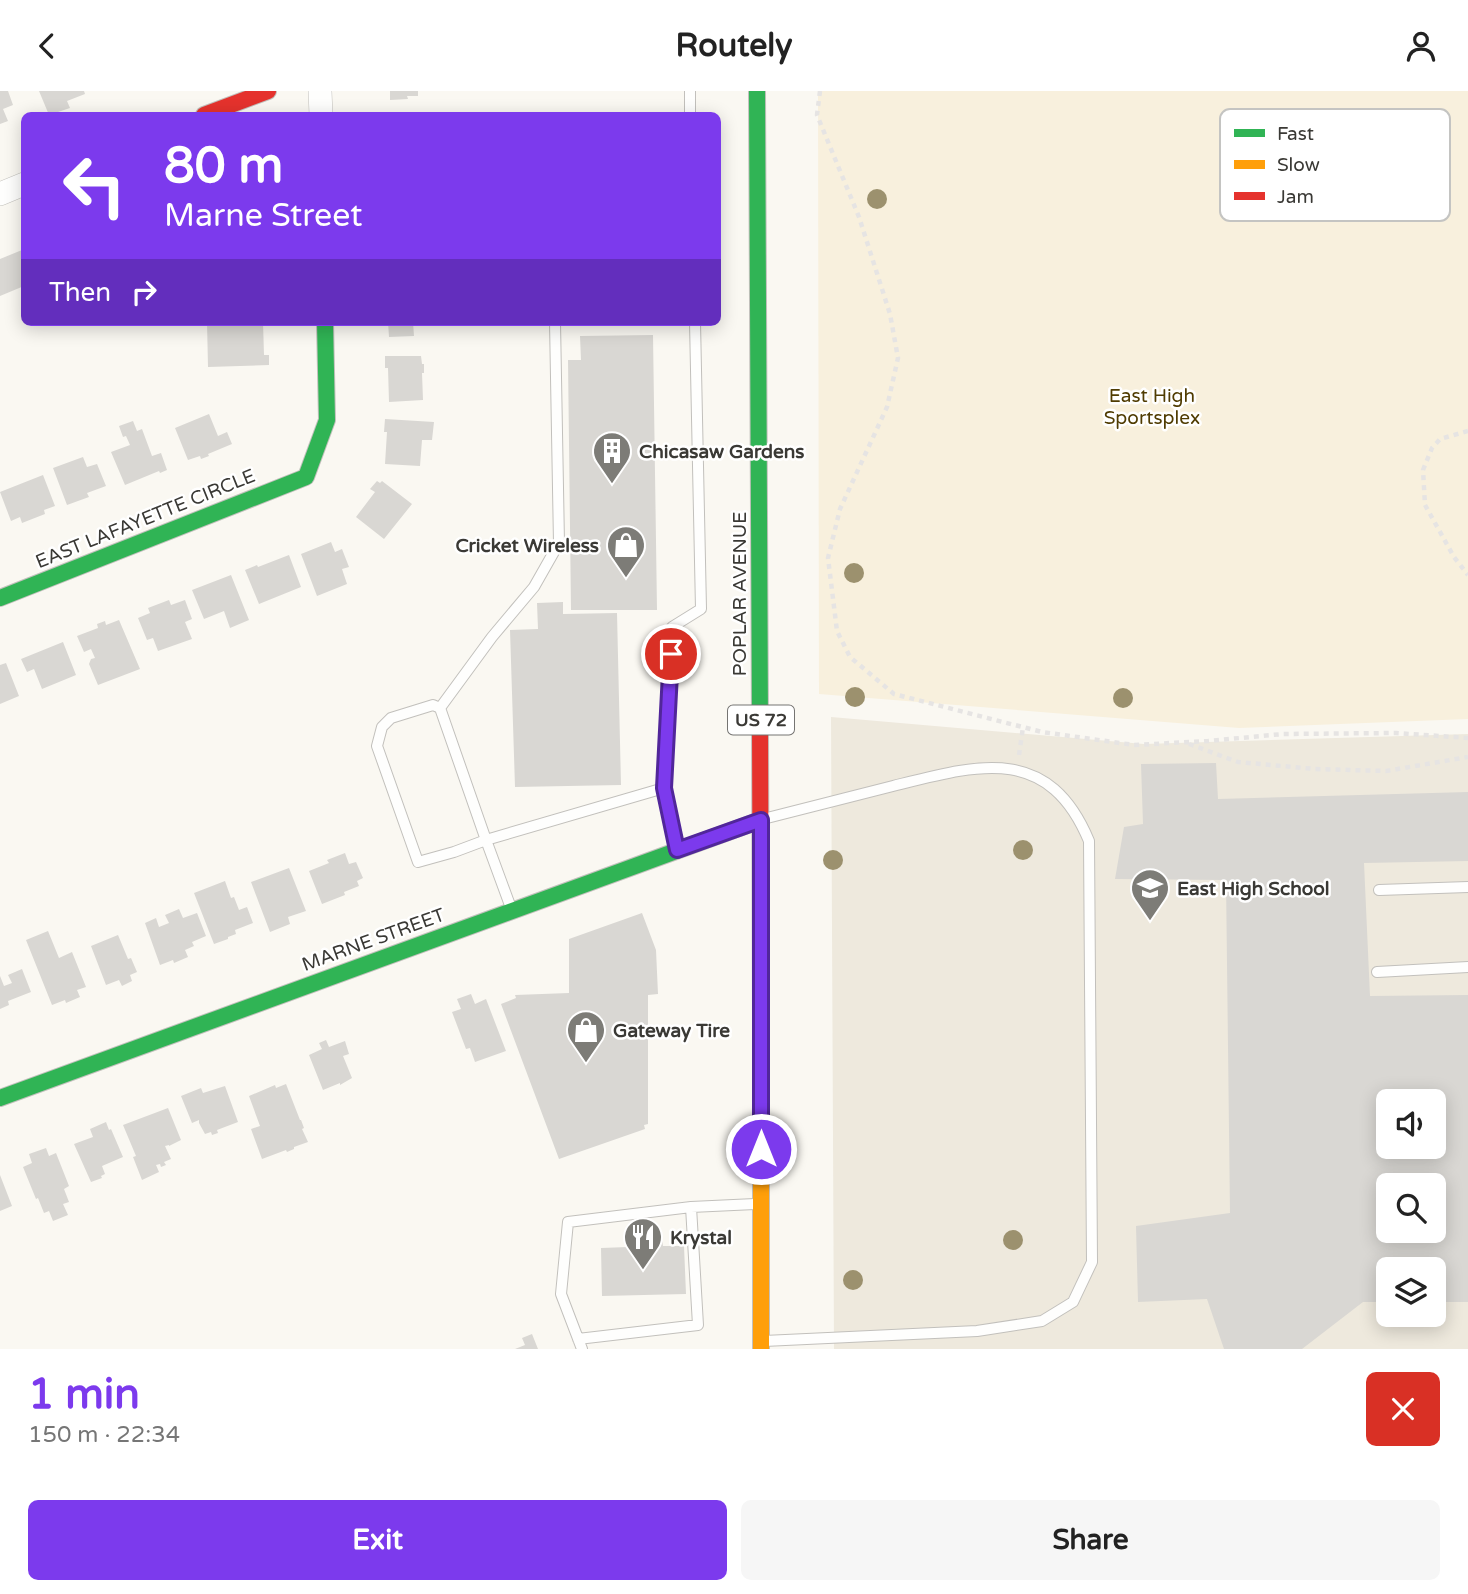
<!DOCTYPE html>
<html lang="en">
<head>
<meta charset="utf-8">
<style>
	body { margin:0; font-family:"Varela Round",sans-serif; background:#f6f6f6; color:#222; height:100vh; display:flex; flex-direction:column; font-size:26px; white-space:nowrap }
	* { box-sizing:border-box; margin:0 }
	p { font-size:23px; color:#767676 }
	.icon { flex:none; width:38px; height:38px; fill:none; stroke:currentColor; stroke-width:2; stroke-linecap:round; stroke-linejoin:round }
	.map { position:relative; height:1258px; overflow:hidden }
	.side { display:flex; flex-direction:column; background:#fff; flex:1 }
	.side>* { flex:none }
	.guide { position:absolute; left:21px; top:21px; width:700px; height:214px; border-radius:10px; box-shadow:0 4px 18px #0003; background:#7c3aed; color:#fff; overflow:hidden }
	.fabs { position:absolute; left:1376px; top:998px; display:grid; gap:14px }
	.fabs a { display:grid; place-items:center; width:70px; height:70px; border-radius:10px; background:#fff; box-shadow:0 4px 18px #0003; font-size:35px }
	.pin { position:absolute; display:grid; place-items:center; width:60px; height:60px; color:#fff; margin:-30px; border:4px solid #fff; border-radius:50%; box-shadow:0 2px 7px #0007 }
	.me { position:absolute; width:77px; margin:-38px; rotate:0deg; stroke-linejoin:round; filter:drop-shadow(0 0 5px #0008) }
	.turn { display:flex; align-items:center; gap:24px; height:147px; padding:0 28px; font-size:32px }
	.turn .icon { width:91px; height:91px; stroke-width:2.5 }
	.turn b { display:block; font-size:49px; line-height:60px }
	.then { display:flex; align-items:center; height:66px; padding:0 28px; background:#0003; gap:14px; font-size:26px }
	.round { display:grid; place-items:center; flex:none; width:74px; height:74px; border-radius:10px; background:#f6f6f6 }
	.summary { display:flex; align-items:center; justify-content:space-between; height:119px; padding:0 28px }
	h1 { font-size:42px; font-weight:700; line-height:52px; color:#7c3aed }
	.primary-button { display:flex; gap:14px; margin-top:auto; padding:14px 28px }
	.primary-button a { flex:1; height:80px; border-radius:10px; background:#7c3aed; color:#fff; font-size:28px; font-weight:700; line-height:80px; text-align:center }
	.primary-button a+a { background:#f6f6f6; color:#222 }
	header { display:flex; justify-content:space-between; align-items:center; height:91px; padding:0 28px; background:#fff; font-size:32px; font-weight:700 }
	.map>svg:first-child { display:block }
	.built { fill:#eee9dd; fill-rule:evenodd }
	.green { fill:#f8f0dd }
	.building { fill:#d9d7d3; fill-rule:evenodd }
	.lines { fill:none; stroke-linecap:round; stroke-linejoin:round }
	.lane-casing { stroke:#c2c0bc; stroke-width:12 }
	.street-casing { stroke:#c2c0bc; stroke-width:24 }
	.fast-casing { stroke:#c2c0bc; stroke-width:18 }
	.slow-casing { stroke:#c2c0bc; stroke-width:18 }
	.jam-casing { stroke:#c2c0bc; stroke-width:18 }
	.path { stroke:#e6e4e3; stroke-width:4.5; stroke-dasharray:5 5; stroke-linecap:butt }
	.lane { stroke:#fefefd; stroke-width:10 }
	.street { stroke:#fefefd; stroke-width:23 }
	.fast { stroke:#30b455; stroke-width:16 }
	.slow { stroke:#ff9f0a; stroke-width:16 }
	.jam { stroke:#e5322d; stroke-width:16 }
	.tree { fill:#9c916e }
	.route-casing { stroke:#51269a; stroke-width:18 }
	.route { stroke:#7c3aed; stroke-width:12 }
	.labels { text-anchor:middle; stroke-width:5; stroke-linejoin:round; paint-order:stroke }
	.shield { fill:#fff; stroke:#757472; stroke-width:2 }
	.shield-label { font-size:18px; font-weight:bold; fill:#3a3935 }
	.park-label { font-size:19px; fill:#503c02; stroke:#fff }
	.poi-label { font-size:19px; font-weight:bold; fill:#3a3935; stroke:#fff; text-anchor:start }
	.street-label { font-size:19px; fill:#3a3935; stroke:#fff }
	.key { fill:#fff; stroke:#c4c4c2; stroke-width:2 }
	.key-label { font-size:19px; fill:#3a3935 }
</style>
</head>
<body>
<header><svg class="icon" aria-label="back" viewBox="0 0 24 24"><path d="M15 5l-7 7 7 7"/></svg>Routely<svg class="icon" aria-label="person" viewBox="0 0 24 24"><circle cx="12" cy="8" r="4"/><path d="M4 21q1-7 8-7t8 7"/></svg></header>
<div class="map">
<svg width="1468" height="1258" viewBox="0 0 1468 1258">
	<rect width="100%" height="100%" fill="#faf8f2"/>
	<path class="built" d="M831,626L1144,653L1468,643V1258H834ZM1388,1010H1433V1055H1388ZM1388,1094H1433V1139H1388ZM1388,1178H1433V1223H1388Z"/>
	<path class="green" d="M818,0H1468V628L1239,637L819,603Z"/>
	<path class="building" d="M0,0H8L13,14L3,18L8,30L0,33Z
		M39,0H84L85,3L67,10L70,17L49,24Z
		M390,0H418V5H407L408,8L390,9Z
		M22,159L24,164V195L0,205V168Z
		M207,231H263L264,264H269V274L208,276Z
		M388,231H413L414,245L389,246Z
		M653,244L657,519H571L568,269H581L580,245Z
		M385,265H421L422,273H424V282H422L423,309L389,311L388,277H385Z
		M209,323L218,345L227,341L232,353L208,363L209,365L201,368L200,365L188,369L175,337Z
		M385,328L434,331L432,349H422L420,375L385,373L387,341H384Z
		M133,330L137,340L142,338L152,365L161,362L167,379L160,382L159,380L125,394L111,361L130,354L126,345L123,346L119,335Z
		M83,366L87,376L97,373L106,395L87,402L89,406L67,414L53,377Z
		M43,384L55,415L44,419L45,423L22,432L20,426L11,430L0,401Z
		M377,390L380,392L382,390L412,413L384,448L356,426L375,401L370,398Z
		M331,451L335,461L342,458L349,476L342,478L347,493L317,505L301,463Z
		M289,464L301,496L259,513L245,479L257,474L258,476Z
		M231,484L249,529L230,537L224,520L204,528L192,499Z
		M169,509L171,514L185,509L192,528L185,531L192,548L158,560L153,547L147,549L138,527L150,522L148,517Z
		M563,511V523L617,522L621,694L515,696L510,539L538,538L537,512Z
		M119,529L140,578L98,594L89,573L91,568L95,567L91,558L84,561L77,545L98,537L97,533L105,530L106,534Z
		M63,551L76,584L42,598L34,578L27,581L21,568Z
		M6,572L19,605L0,613V574Z
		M1216,672L1218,708L1468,701V770L1364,772L1370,905L1468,904V1211H1433V1178H1388V1211H1363L1302,1258H1224L1207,1208L1138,1211L1136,1135L1230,1122L1226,789L1115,788L1124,736L1143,733L1141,673ZM1388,1010H1433V1055H1388ZM1388,1094H1433V1139H1388Z
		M345,762L349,773L356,771L363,787L357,790L359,795L344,801L345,804L322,813L309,780L329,772L327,769Z
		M289,777L306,820L288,826L290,833L270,841L251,791Z
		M225,790L231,807L234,806L239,819L247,816L253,832L235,839L236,843L228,846V848L214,853L194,802Z
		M179,818L183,827L197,822L206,845L192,851L194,855L185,859L188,866L174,872L173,869L160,874L145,832L156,827L159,836L169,832L165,824Z
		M642,822L656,859L658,903L648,904V1033L644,1034L645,1038L559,1068L501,913L516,907L515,904L569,902V848Z
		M48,840L59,867L72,861L86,896L77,899L80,906L66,912L65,909L52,914L26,849Z
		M118,844L128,868L131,867L137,881L130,884L132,890L122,895L119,889L106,894L91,855Z
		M22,878L31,901L8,910L9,914L0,918V885L4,895L12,892L8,884Z
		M471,903L475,913L486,908L506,960L475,971L470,957L466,958L452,921L461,918L457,908Z
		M326,949L329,956L345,950L349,963L343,965L352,987L340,994V992L323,999L309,964L322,958L319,952Z
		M286,993L300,1029H301L304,1037L302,1038L308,1051L294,1056V1058L287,1061L286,1059L262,1068L251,1038L260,1035L249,1005L275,994L276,997Z
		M225,995L238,1031L217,1039L218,1042L212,1044L211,1041L205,1043L199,1032V1029L192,1032L181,1005L201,997L203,1002Z
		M168,1017L181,1049L169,1055V1054L165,1055L171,1068L164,1071L166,1074L161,1076L160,1073L156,1074L159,1081L142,1089L133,1066L136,1065L123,1034Z
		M106,1031L109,1039L111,1038L123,1066L102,1075L105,1083L101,1085L102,1087L91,1091L74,1053L93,1046L90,1038Z
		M46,1057L49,1065L56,1062L69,1095L64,1098L69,1111L63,1113L68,1124L53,1130L49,1120L44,1122L38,1107L36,1108L23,1076L32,1072L29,1063Z
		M0,1084L12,1115L0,1120Z
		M662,1149L663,1155H684L686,1203L602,1205L601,1157L628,1156L627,1150Z
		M532,1243L538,1258H515L525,1254L522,1247Z"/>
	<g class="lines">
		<defs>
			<path id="lane" d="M690,0V24
				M433,614L440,617L486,749L454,761L418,771L377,655L382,636L391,627Z
				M440,617L492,546L534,496L559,452L555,231
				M677,757L664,697L672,536L701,518L695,231
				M1379,799L1468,796
				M511,817L486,749L664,697
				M1377,881L1468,876
				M578,1248L698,1234L691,1116
				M764,1250L977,1240L1042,1230L1073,1211L1092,1171L1089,750C1048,652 977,674 893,695C851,706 809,716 767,727
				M582,1258L561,1203L568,1131L691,1116L755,1113"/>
			<path id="street" d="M320,0L321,24
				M0,103L24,93"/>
			<path id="fast" d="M757,0L760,635
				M0,507L306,386L327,329L325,231
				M0,1007L761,729"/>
			<path id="slow" d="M761,926V1258"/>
			<path id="jam" d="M204,24L268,0
				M760,635L761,926"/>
		</defs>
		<use href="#lane" class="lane-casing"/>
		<use href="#street" class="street-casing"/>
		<use href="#fast" class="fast-casing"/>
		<use href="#slow" class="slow-casing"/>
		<use href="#jam" class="jam-casing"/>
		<path class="path" d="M820,0L817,24L859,126L890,223L898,267L887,316L840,418L828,467L837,540L850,566L894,603L1042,641L1134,654L1208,650L1283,643L1396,642L1468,647
			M1468,340L1440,348L1432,357L1423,379L1425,414L1454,466L1468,484
			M1189,653L1238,671L1315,678L1386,680L1468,666
			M1019,664L1023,636"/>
		<use href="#lane" class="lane"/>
		<use href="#street" class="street"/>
		<use href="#fast" class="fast"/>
		<use href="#slow" class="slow"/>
		<use href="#jam" class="jam"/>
	</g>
	<g class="tree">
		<circle cx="877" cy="108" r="10"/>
		<circle cx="854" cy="482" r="10"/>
		<circle cx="855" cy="606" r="10"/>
		<circle cx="1123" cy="607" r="10"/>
		<circle cx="1023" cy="759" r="10"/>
		<circle cx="833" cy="769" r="10"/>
		<circle cx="1013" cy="1149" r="10"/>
		<circle cx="853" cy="1189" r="10"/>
	</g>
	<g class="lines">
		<defs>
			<path id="route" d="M671,563L664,697L677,759L761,729V1058"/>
		</defs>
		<use href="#route" class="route-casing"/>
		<use href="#route" class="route"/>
	</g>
	<defs>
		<symbol id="building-pin" viewBox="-11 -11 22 30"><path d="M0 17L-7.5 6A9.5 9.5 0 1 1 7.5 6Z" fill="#7d7c77" stroke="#fff"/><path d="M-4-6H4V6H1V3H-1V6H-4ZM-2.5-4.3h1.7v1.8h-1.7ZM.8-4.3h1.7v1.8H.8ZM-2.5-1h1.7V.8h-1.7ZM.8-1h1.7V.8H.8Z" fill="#fff"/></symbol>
		<symbol id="shop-pin" viewBox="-11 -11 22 30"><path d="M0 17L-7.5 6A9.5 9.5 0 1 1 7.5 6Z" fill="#7d7c77" stroke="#fff"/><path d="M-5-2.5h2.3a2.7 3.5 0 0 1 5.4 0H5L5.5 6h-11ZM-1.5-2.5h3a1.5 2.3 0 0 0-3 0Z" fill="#fff"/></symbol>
		<symbol id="school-pin" viewBox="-11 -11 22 30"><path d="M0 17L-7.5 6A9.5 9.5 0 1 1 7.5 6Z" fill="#7d7c77" stroke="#fff"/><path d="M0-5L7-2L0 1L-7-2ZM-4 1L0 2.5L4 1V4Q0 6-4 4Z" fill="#fff"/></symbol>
		<symbol id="restaurant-pin" viewBox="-11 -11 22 30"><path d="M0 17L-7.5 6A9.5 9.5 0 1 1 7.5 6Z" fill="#7d7c77" stroke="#fff"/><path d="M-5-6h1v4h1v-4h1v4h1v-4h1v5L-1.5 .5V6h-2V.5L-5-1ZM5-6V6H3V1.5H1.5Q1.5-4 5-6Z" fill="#fff"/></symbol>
	</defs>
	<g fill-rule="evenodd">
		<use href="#building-pin" x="590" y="338" width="44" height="60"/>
		<use href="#shop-pin" x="604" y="432" width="44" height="60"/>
		<use href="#school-pin" x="1128" y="775" width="44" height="60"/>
		<use href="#shop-pin" x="564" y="917" width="44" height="60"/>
		<use href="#restaurant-pin" x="621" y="1124" width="44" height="60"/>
	</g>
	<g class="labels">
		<rect class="shield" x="728" y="614.5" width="66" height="29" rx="5"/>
		<g class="shield-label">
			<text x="761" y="635">US 72</text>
		</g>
		<g class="park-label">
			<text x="1152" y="311">East High<tspan x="1152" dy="22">Sportsplex</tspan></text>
		</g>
		<g class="poi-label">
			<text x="639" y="367">Chicasaw Gardens</text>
			<text x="599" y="461" text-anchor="end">Cricket Wireless</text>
			<text x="1177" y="804">East High School</text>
			<text x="613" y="946">Gateway Tire</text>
			<text x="670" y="1153">Krystal</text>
		</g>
		<g class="street-label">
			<text transform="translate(145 427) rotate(-22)" y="7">EAST LAFAYETTE CIRCLE</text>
			<text transform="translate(739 503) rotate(-90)" y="7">POPLAR AVENUE</text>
			<text transform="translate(373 848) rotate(-20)" y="7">MARNE STREET</text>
		</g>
	</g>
	<rect x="1220" y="18" width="230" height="112" rx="10" class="key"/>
	<rect x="1234" y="38" width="31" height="8" fill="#30b455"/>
	<rect x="1234" y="69" width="31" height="9" fill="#ff9f0a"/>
	<rect x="1234" y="101" width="31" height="8" fill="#e5322d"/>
	<g class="key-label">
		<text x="1277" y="49">Fast</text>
		<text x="1277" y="80">Slow</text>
		<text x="1277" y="112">Jam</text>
	</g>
</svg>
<div class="fabs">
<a><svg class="icon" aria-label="sound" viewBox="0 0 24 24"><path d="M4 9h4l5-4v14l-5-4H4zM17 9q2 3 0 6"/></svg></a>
<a><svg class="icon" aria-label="search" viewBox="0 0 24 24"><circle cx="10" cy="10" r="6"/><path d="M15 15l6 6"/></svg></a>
<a><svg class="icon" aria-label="layers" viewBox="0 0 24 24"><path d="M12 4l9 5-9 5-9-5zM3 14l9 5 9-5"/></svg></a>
</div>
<div class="pin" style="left:671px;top:563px;background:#d93025"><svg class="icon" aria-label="arrive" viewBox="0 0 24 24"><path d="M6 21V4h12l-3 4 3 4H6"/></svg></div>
<svg class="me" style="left:761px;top:1058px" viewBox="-20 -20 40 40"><circle r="17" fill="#7c3aed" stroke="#fff" stroke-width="3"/><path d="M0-11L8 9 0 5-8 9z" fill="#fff"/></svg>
<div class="guide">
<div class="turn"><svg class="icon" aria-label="left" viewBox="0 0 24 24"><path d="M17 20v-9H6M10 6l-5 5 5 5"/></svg><div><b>80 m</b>Marne Street</div></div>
<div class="then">Then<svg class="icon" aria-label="right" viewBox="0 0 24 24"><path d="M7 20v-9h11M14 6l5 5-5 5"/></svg></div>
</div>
</div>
<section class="side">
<div class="summary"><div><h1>1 min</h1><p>150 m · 22:34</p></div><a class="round" style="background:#d93025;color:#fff"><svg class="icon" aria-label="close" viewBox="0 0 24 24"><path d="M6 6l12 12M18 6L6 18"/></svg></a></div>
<div class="primary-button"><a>Exit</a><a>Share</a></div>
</section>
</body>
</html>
